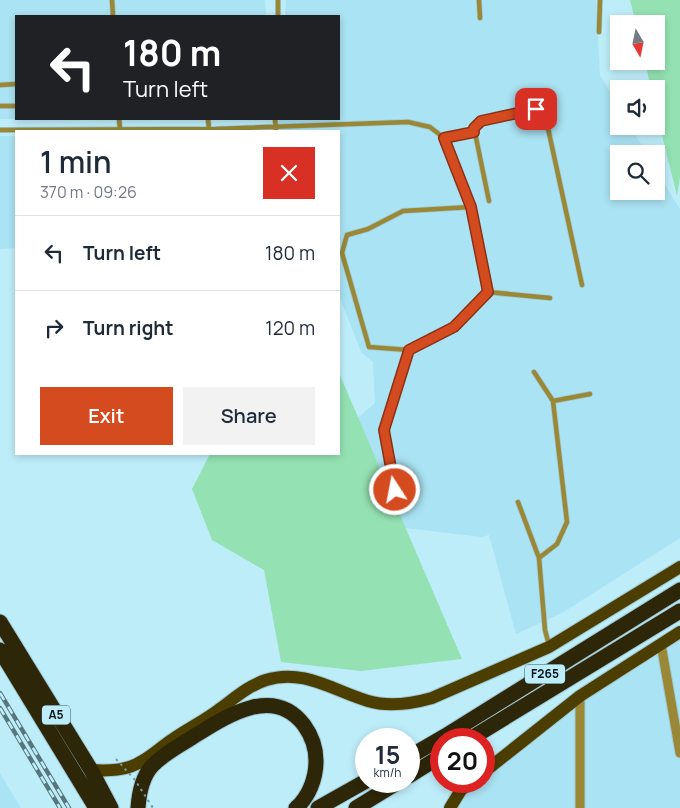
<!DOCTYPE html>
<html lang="en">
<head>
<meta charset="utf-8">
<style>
	body { margin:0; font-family:Manrope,sans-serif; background:#f2f2f3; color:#1f2937; height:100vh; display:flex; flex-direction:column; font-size:19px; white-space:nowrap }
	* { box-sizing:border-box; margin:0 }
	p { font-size:16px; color:#747a83 }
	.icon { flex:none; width:28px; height:28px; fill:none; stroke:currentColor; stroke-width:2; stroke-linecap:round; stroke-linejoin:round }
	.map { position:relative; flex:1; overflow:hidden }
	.side { position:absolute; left:15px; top:130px; width:325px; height:325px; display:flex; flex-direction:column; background:#fff; border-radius:0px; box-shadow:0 2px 8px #0003 }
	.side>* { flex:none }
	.guide { position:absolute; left:15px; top:15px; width:325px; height:105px; border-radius:0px; box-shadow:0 2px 8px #0003; background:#202124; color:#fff; overflow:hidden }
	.needle { width:32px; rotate:171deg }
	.fabs { position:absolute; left:610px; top:15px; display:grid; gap:10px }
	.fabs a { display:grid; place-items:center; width:55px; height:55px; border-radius:0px; background:#fff; box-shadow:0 2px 8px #0003; font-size:25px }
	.speed { position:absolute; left:355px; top:728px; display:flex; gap:10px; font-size:25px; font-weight:700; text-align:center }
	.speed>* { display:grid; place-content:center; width:65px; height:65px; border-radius:50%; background:#fff; box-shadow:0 2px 8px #0003; line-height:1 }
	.speed small { font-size:12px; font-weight:400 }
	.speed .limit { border:8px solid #d22; background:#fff; color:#111 }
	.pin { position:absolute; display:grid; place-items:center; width:42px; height:42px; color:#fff; margin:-21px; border-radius:10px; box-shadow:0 2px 8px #0006 }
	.me { position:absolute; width:55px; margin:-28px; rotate:349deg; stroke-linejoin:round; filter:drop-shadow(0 0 4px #0008) }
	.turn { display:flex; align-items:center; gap:18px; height:105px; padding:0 25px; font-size:22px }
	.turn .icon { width:65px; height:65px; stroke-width:2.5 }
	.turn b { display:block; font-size:35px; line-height:42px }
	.round { display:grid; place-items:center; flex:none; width:52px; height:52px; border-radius:0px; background:#f2f2f3 }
	.head { display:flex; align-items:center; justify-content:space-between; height:85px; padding:0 25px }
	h1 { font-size:30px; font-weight:600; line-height:38px }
	.cta { display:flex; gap:10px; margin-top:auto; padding:10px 25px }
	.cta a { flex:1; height:58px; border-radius:0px; background:#d44b20; color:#fff; font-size:20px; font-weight:600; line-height:58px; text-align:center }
	.cta a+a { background:#f2f2f3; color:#1f2937 }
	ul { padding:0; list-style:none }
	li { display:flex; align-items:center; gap:15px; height:75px; padding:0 25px; border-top:1px solid #e0e1e3 }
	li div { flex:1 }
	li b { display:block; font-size:19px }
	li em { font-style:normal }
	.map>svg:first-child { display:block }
	.built { fill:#aae3f3 }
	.green { fill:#94e2b3 }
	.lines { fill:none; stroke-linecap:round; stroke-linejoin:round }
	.lane-casing { stroke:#a0c9d5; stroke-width:6 }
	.street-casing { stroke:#a0c9d5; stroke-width:11 }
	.primary-casing { stroke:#a0c9d5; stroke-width:14 }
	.highway-casing { stroke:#a0c9d5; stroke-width:17 }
	.lane { stroke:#9a8837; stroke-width:4.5 }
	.street { stroke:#9a8837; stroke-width:9 }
	.primary { stroke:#4b3e00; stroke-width:12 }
	.highway { stroke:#2d2609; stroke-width:15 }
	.rail-casing { stroke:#58767e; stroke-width:4.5 }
	.rail { stroke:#beedfa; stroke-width:2.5; stroke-dasharray:8; stroke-linecap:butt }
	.path-bridge { stroke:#7597a1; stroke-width:2; stroke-dasharray:2.5 4; stroke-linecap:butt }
	.route-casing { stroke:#8a3115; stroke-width:12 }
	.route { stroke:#d44b20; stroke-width:9 }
	.labels { text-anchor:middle; stroke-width:4; stroke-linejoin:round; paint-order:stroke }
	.shield { fill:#beedfa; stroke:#3a5259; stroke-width:1 }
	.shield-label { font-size:12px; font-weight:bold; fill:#010f14 }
</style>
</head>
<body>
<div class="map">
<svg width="680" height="808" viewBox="0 0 680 808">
	<rect width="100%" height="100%" fill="#beedfa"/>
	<path class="built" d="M0,0H265L266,16H16V119H24H0Z
		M286,0H596L600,75L619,107V126H630L647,154H619V191H656V170L680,209V538L562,613L516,634L489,535L481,537L389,526L339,454L354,421L375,403L373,362L361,352L339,295V131H278L279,119H339V16H285Z
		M0,136H16V248L0,249Z
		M680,637V808H457L471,781H484V771L526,736Z
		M0,773L21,808H0Z"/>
	<path class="green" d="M630,0H680V177L677,196L656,111V89H651L645,61H656V24H636Z
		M339,373L462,659L361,671L281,662L264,570L212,540L192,489L210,454H339Z"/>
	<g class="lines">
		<defs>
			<path id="lane" d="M112,0L113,16
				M479,0L480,18
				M278,16V0
				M599,32L600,0
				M0,85L16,84
				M0,106H16
				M119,119L120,129
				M208,119L209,129
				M275,119L276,130
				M0,130L216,129L408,122L430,127L444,138L471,207L488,292L454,327L409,350L369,347L342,253L347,235L368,229L403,211L471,207
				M444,138L474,132
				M489,201L474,128L478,123L484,120L527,111L538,110L546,119L582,285
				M488,292L550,298
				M534,372L553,401L567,522L557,544L539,558L545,630L549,645
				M553,401L590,394
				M395,490L384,430L409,350
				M518,502L539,558"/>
			<path id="street" d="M661,644L680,753
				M580,808V696"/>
			<path id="primary" d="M91,770C108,771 127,771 142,761C153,755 162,746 173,739C189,728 206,720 221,708C236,697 248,686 266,680C303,668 334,691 368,701C388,707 411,704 432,698L549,647L680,567
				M484,772L580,696L680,632
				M450,808L461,790L472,781"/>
			<path id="highway" d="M0,622L91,770L111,808
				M0,650L96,808
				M470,739L680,611
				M409,757L445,736L680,590
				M409,776L441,756
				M138,808C139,794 142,777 152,766C163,754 179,746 193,737C225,717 273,684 304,725C312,736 316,747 316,761C316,778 309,797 296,808
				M318,808L366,781
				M356,808L400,781"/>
		</defs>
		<use href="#lane" class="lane-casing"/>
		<use href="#street" class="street-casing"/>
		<use href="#primary" class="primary-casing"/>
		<use href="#highway" class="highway-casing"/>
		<use href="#lane" class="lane"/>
		<use href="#street" class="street"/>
		<use href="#primary" class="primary"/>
		<use href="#highway" class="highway"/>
		<defs>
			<path id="rail" d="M0,693L69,808
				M0,708L60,808"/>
		</defs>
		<use href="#rail" class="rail-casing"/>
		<use href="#rail" class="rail"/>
		<path class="path-bridge" d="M116,759L135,780L153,808"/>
	</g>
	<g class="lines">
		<defs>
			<path id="route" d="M395,490L384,430L409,350L454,327L488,292L471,207L444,138L474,132V128L481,121L536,109"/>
		</defs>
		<use href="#route" class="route-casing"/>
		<use href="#route" class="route"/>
	</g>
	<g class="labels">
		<g class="shield">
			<rect x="525" y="664.5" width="40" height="19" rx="4"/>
			<rect x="42" y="705.5" width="28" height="19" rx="4"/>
		</g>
		<g class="shield-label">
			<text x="545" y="678">F265</text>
			<text x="56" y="719">A5</text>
		</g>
	</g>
</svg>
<div class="fabs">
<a><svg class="needle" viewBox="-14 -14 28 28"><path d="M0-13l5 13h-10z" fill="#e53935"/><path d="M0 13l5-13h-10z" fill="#747a83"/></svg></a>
<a><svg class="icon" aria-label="sound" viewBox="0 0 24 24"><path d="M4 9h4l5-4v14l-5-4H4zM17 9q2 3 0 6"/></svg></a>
<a><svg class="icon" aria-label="search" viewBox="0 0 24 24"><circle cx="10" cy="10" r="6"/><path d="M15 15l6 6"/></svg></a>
</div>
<div class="speed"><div>15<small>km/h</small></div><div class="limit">20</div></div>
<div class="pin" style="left:536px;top:109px;background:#d93025"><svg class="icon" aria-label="arrive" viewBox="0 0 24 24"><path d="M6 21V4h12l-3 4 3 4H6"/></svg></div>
<svg class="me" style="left:395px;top:490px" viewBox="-20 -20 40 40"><circle r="17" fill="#d44b20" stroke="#fff" stroke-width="3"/><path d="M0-11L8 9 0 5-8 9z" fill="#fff"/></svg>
<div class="guide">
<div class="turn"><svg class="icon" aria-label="left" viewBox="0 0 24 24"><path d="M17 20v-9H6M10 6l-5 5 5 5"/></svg><div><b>180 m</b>Turn left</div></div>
</div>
<section class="side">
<div class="head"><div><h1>1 min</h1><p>370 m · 09:26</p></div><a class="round" style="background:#d93025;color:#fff"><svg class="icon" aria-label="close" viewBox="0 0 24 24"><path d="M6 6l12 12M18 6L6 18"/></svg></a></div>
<ul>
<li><svg class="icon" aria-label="left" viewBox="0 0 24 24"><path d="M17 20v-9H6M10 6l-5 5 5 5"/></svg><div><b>Turn left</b></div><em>180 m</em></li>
<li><svg class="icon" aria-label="right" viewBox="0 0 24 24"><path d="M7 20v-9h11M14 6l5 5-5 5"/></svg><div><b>Turn right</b></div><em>120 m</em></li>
</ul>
<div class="cta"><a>Exit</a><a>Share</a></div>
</section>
</div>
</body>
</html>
